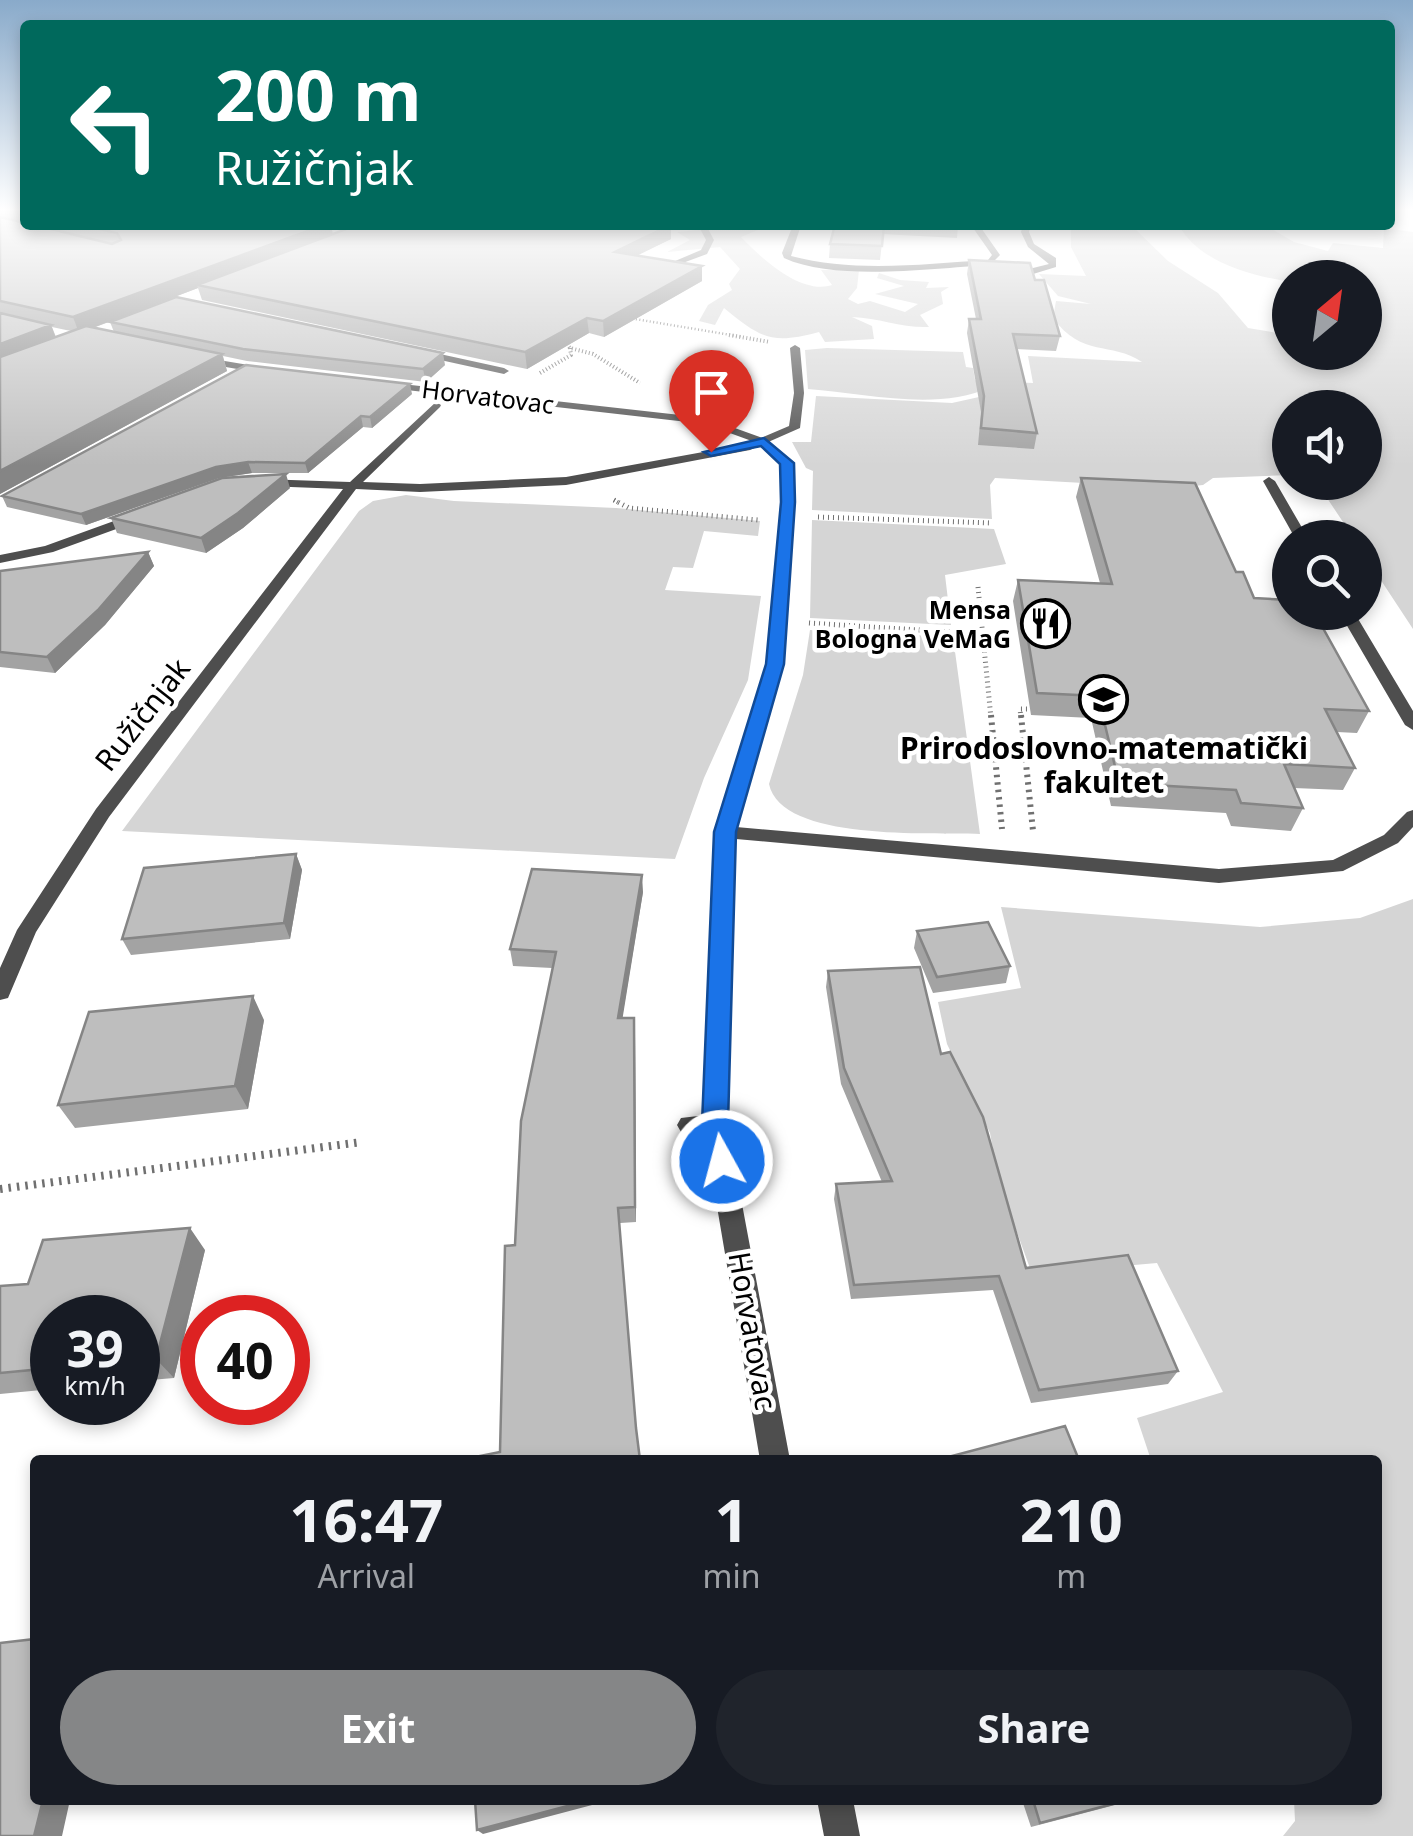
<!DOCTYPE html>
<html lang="en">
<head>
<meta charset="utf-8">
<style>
	body { margin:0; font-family:"Noto Sans",sans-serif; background:#20242c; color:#f1f3f6; height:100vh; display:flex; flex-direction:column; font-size:38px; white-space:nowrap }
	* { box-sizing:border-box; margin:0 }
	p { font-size:32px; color:#9ea1a6 }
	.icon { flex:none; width:55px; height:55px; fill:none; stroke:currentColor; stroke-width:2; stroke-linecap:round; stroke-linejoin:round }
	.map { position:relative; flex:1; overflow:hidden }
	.details { position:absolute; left:30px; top:1455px; width:1352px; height:350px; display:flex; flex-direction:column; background:#171b24; border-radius:10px; box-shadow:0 5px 15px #0003 }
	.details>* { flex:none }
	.banner { position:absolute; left:20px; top:20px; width:1375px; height:210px; border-radius:10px; box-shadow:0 5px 15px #0003; background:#00695c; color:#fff; overflow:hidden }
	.needle { width:65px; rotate:29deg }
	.fabs { position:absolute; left:1272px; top:260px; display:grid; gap:20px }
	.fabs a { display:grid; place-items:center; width:110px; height:110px; border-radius:50%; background:#171b24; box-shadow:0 5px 15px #0003; font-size:50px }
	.speed { position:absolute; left:30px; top:1295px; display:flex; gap:20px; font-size:50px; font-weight:700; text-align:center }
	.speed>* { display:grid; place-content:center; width:130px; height:130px; border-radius:50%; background:#171b24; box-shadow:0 5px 15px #0003; line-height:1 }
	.speed small { font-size:25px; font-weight:400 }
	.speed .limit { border:15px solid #d22; background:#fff; color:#111 }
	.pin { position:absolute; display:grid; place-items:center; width:85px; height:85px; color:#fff; margin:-102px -42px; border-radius:50% 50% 50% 0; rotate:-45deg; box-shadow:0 0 10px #0007 }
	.pin .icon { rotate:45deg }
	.me { position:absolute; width:110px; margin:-55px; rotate:353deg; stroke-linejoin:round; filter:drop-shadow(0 0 8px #0008) }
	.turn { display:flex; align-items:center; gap:35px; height:210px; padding:0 30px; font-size:45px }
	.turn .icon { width:130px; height:130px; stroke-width:2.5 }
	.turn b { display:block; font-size:70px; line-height:85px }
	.eta { display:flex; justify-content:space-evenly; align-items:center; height:170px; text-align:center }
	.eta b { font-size:60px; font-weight:700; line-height:70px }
	.button { display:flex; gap:20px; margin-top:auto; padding:20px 30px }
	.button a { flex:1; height:115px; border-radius:60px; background:#858687; color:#fff; font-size:40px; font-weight:700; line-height:115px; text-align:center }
	.button a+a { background:#20242c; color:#f1f3f6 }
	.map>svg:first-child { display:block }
	.green { fill:#d5d5d5 }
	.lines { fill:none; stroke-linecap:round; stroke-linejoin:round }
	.path-far4 { stroke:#707070; stroke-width:2.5; stroke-dasharray:1 2.5; stroke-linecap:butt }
	.path-far3 { stroke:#707070; stroke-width:4; stroke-dasharray:1 2.5; stroke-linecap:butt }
	.path-far2 { stroke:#707070; stroke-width:5; stroke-dasharray:1 4; stroke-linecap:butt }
	.path-far1 { stroke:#707070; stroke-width:6; stroke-dasharray:2.5 5; stroke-linecap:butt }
	.path { stroke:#707070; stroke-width:8; stroke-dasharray:2.5 6; stroke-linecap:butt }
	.service { fill:#4e4e4e; fill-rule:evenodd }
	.minor { fill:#4e4e4e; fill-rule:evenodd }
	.tertiary { fill:#4e4e4e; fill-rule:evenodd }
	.wall { fill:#a3a3a3; fill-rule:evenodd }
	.shaded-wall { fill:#858585 }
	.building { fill:#bebebe; stroke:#858585; stroke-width:2.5 }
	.route { fill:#1a73e8; stroke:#114b97; stroke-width:2.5 }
	.labels { text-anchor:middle; stroke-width:9; stroke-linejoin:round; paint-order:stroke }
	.far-street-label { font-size:25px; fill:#000; stroke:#fff }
	.far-poi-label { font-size:25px; font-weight:bold; fill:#000; stroke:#fff; text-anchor:end }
	.street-label { font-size:30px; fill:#000; stroke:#fff }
	.poi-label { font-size:30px; font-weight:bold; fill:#000; stroke:#fff }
</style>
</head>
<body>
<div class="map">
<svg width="1413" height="1836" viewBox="0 0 1413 1836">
	<rect width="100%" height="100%" fill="#fff"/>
	<path class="green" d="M716,225H770L741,237C761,258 801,295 832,285L821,270H859L857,288L848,299L858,304L870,301L905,312L918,304L875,294L904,286L877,278L879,273L900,280L929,282L926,288L949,287L941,292L943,304L920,315L929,327C902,328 879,318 852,317L872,326L874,339L825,342L819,332C771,345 761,338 724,308L715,325L699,321L708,305L732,290L729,284L740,269L720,247L667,252L690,240L677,232L719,228Z
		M1071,225H1131L1168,261L1218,293L1248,328L1290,335V352H1365V278H1290V282C1250,275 1201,263 1179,226L1265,225L1294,242L1328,251L1333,243L1383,248L1384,228L1413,232V629L1365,556V538L1353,537L1317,483L1365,482V408H1290V475L1213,478L1203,485L1174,488L995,478L990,485L992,519L812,510L813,471L806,468L792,442H811L816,396L952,403L988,395L1007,382L1033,383L1028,356L1142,362C1111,341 1082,358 1053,318L1056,301L1091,304L1058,296L1039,274L1086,276L1071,247Z
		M827,348L963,352L966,367L973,368L975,380L991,387C936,412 865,393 808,389L805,350Z
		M406,495L454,501L616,508L760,521L758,536L704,531L693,568L673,567L665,590L761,596L748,680L704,778L675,859L122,831L359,511L373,501Z
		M812,520L994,529L1006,564L945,575L951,625L810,618Z
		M810,630L953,637L980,834C932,832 781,842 769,784L803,675Z
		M1413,899V1836H1283L1295,1821L1294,1800H1378V1460H1151L1137,1418L1223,1392L1157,1263L1032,1274L999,1182L990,1133L947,1044L938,1002L1021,988L1001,907L1260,927L1360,918Z"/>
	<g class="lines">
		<path class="path-far4" d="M629,318L743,337"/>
		<path class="path-far3" d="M729,335L770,342
			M565,341L570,348L593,354L640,383
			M540,373L571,355L570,348
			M614,500L619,503"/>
		<path class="path-far2" d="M614,500L629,508L758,520
			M818,517L992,523
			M978,587L991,718
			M809,623L982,634
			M1021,718L1020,709H1031"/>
		<path class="path-far1" d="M991,715L1002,829
			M1021,715L1033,831"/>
		<path class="path" d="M0,1189L362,1142"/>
		<path class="service" d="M698,225H706L714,240L707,254L661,271V267L701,250L706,240Z
			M793,225H801L791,256C855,273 923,264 988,260L992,255L971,225H979L1000,255L990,265C933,268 836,282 784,258L782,253Z
			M1023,225H1031L1029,232L1034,244L1056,258V267L1033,274L1004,272L1007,267L1033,268L1049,264L1028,247L1021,232Z
			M417,349L504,368L509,371L504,374L413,354Z
			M1269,477L1275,481L1308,538H1295L1263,481Z
			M1339,612H1354L1413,711V730L1405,725Z
			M1413,810V827L1398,843L1343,871L1219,883L725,838L716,832L725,826L1219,869L1333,860L1384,835L1407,812Z
			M715,1114L723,1117L727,1124L723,1131C710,1136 694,1137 681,1132L677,1125L681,1118Z"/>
		<path class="minor" d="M795,345L800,348L804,393L800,428L750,450L566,485L420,492L356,489L109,817L36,932L8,998L0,1000V968L17,930L96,809L343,489L265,486L259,482L261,479L350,482L436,402L441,405L440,407L363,482L420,484L566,477L747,444L789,426L794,393L790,348Z
			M136,513L141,514V520L53,552L0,563V555L45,546Z"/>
		<path class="tertiary" d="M201,357L266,368L271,371L266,374L197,362Z
			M384,382L707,418L768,440L793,463L794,501L783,664L734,832L727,1124L790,1460H760L703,1124L716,832L767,664L782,501L781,464L760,444L705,424L380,387L379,385Z
			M817,1800H853L860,1836H824Z"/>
	</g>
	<path class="wall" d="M0,209H25V225H671V239L637,255L702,266V281L604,337L589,333L527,369L202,300L198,288L93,328L114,332L110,322L445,365L426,382L247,361L223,356L227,371L0,494ZM331,226L346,229L333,234ZM52,327L66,330L72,331L56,337Z
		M835,225H958L957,238L883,234L880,260L829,258L830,244Z
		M969,260L1035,280L1060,336L1056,351L1016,349L1037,433L1034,449L978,445L981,412L967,333L969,319H976L967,274Z
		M412,394L372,428L363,427L308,473H252L219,478L86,525L7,507L2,496Z
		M1081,478L1236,572L1254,598L1369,711L1357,733L1337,732L1355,768L1343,790L1294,788L1303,808L1291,831L1231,826L1226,813L1111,806L1091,718L1031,715L1013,601L1018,580L1100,583L1076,497Z
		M290,488L243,528L206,553L117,533L111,518Z
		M148,552L154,566L105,625L55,673L0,667V571Z
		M296,854L302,870L290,939L131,955L122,939Z
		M643,892L622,1018L635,1034L636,1222L620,1223L500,1452L515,1245L552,968L513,966L510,949Z
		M917,931L1010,966L1006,983L933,993L914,948Z
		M828,971L941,1054L1026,1268L1178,1371L1168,1384L1031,1403L993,1290L851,1299L834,1199L836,1184L882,1182L841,1084L826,987Z
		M264,1020L248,1109L75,1128L58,1105Z
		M205,1250L174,1378L138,1381V1318H52V1389L0,1394V1286L28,1284Z
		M1022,1800H1134L1031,1827Z"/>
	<path class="shaded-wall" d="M324,225H331L333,236L197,285L198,288L79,333L73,317Z
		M671,225V239L616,266L615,252Z
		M702,266V281L604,337L603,321Z
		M587,318L589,333L527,369L525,352Z
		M51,325L57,341L0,363V344Z
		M443,353L445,365L426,382L423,369Z
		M222,354L227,371L0,494V471Z
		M410,384L412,394L372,428L370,417Z
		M361,416L363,427L308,473L305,463Z
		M248,462L252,473L219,478L86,525L81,514L216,467Z
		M286,474L290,488L243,528L206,553L201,538Z
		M148,552L154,566L105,625L55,673L47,657Z
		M296,854L302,870L290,939L284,923Z
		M642,875L643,892L620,1034L618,1018Z
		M253,996L264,1020L248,1109L235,1086Z
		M634,1018L635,1034L636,1222L635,1207Z
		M190,1228L205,1250L174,1378L156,1359Z
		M43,1800H70L62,1836H34Z
		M590,1800H611L483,1834L477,1830Z"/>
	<path class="building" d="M0,217L25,223V225H34L112,244L121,240L117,233L82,225H324L73,317L0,301Z
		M357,225H670L615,252L702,266L603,321L587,318L525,352L197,285Z
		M835,225H884L882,246L830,244Z
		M969,260L1030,263L1035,280H1044L1060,336L1013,334L1037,433L981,428L984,396L969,319H981Z
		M176,297L443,353L423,369L243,349L110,322Z
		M0,313L51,325L0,344Z
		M86,326L222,354L0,471V357Z
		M246,365L410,384L370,417L361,416L305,463L248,462L216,467L81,514L2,496Z
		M286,474L238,513L201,538L111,518L222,478Z
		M1081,478L1195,483L1236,572H1243L1254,598L1290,600V612H1314L1369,711L1325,709L1355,768L1284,764L1303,808L1241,803L1236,790L1119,783L1098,696L1037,693L1018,580L1112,584Z
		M148,552L98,610L47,657L0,652V571Z
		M296,854L284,923L122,939L144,868Z
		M532,869L642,875L618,1018H634L635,1207L618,1208L636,1428L640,1460H475V1457L500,1452L505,1246L515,1245L521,1121L556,952L510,949Z
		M988,922L1010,966L937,977L917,931Z
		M920,967L941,1054L950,1052L983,1117L1026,1268L1128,1255L1178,1371L1039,1390L999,1276L854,1285L836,1184L892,1181L844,1068L828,971Z
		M253,996L235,1086L58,1105L89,1012Z
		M190,1228L156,1359L138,1361V1318H52V1368L0,1373V1286L28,1284L43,1240Z
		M1065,1426L1079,1460H937Z
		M35,1639V1800H43L34,1836H0V1643Z
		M475,1800H590L477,1830Z
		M1033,1800H1128L1040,1823Z"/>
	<linearGradient id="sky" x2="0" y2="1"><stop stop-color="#89aaca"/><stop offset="0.45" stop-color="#fff"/><stop offset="1" stop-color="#fff" stop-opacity="0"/></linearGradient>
	<rect width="1413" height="466" fill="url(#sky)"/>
	<path class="route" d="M764,438L794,463L795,502L784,664L736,832L728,1124L736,1161L732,1170L722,1173L712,1170L702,1124L714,832L766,664L781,502L780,464L761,446L711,456L704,452Z"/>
	<defs>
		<symbol id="restaurant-ring" viewBox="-11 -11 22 22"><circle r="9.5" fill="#fff" stroke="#000" stroke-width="1.5"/><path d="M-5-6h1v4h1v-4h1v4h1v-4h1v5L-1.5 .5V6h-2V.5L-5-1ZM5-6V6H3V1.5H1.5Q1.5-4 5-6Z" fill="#000"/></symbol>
		<symbol id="university-ring" viewBox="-11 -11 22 22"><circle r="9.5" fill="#fff" stroke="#000" stroke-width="1.5"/><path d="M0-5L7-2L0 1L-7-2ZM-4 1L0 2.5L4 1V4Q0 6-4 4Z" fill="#000"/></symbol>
	</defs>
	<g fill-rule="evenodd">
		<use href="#restaurant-ring" x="1018" y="596" width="55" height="55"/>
		<use href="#university-ring" x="1076" y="672" width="55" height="55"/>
	</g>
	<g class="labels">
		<g class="far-street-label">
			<text transform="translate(488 397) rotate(7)" y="9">Horvatovac</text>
		</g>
		<g class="far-poi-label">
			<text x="1011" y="619">Mensa<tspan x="1011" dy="29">Bologna VeMaG</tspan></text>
		</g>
		<g class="street-label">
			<text transform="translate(143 715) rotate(-52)" y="10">Ružičnjak</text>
			<text transform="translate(752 1331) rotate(80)" y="10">Horvatovac</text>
		</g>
		<g class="poi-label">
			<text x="1104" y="759">Prirodoslovno-matematički<tspan x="1104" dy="34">fakultet</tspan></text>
		</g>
	</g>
</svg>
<div class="fabs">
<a><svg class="needle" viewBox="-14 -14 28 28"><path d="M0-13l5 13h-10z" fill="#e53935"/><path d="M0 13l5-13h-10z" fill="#9ea1a6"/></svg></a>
<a><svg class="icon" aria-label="sound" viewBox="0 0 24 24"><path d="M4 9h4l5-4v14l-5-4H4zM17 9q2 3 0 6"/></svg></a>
<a><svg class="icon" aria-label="search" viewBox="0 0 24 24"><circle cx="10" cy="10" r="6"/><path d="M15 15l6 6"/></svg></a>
</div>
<div class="speed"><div>39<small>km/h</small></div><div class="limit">40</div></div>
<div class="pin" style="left:711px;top:452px;background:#d93025"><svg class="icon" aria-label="arrive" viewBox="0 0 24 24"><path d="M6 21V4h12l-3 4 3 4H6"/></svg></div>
<svg class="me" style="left:722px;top:1161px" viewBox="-20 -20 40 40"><circle r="17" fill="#1a73e8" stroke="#fff" stroke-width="3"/><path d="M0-11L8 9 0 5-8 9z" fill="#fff"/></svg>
<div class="banner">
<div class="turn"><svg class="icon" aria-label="left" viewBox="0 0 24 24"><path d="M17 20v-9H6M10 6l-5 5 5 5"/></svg><div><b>200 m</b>Ružičnjak</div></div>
</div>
<section class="details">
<div class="eta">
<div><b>16:47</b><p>Arrival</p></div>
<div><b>1</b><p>min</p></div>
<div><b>210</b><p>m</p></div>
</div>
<div class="button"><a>Exit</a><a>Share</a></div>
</section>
</div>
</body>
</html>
